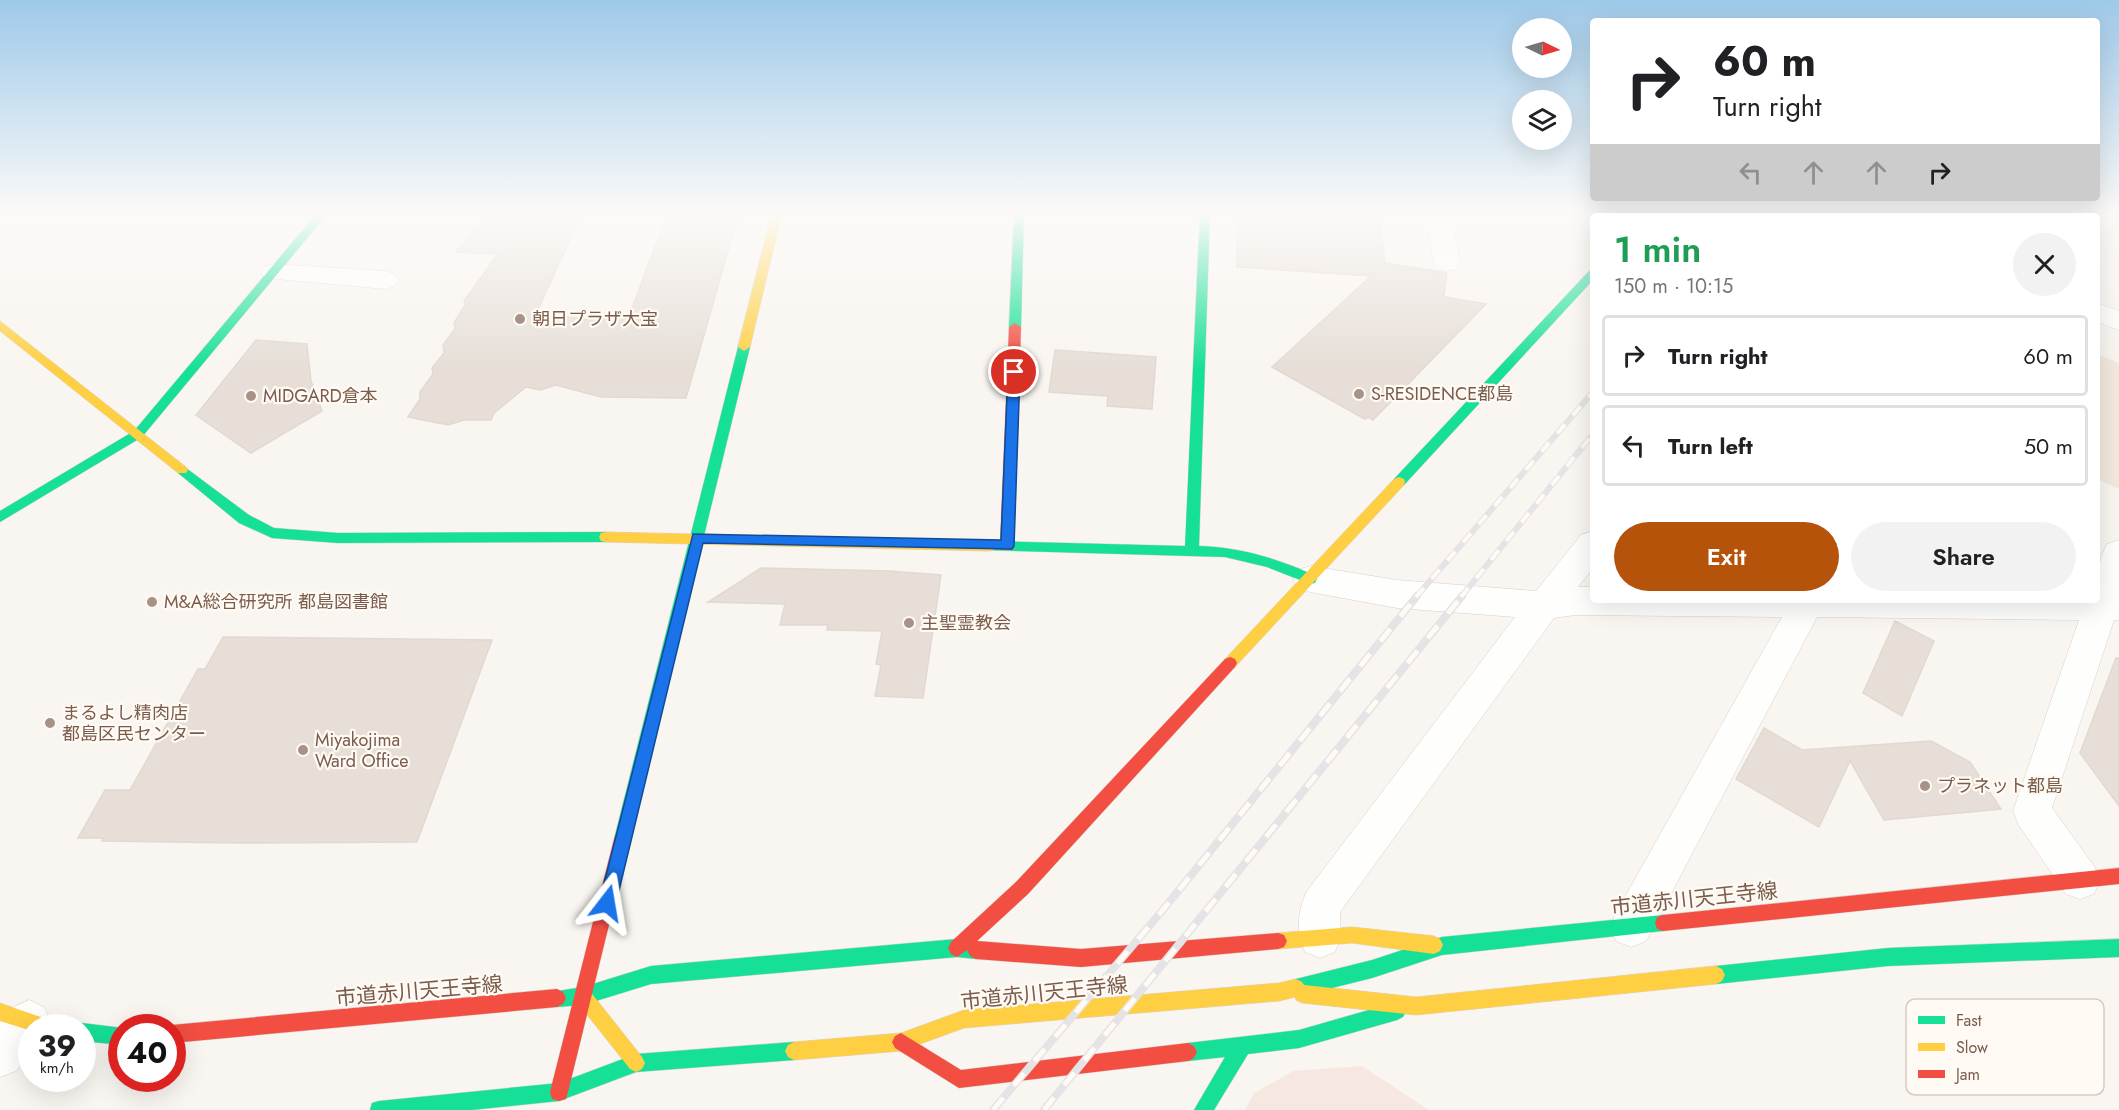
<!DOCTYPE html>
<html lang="en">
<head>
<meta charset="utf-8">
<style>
	body { margin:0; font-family:Jost,"Noto Sans JP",sans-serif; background:#f2f2f2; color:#202124; height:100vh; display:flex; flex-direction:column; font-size:22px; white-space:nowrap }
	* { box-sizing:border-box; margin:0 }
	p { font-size:20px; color:#757577 }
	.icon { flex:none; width:33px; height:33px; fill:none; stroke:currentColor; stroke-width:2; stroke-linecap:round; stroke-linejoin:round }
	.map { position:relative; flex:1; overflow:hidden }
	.details { position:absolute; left:1590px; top:213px; width:510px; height:390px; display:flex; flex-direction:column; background:#fff; border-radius:6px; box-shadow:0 6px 24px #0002 }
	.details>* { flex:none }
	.top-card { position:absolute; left:1590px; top:18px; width:510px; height:183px; border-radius:6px; box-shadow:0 6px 24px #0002; background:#fff; color:#202124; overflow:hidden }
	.needle { width:39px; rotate:95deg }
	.tools { position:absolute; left:1512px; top:18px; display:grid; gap:12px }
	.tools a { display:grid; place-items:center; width:60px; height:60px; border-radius:50%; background:#fff; box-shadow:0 6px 24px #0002; font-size:30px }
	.speed { position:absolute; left:18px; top:1014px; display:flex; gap:12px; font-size:30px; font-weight:700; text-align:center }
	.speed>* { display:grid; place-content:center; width:78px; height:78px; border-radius:50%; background:#fff; box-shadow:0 6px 24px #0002; line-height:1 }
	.speed small { font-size:15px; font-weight:400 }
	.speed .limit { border:9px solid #d22; background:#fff; color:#111 }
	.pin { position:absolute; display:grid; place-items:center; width:51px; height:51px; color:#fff; margin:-26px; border:3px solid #fff; border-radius:50%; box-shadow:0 2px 6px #0007 }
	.me { position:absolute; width:66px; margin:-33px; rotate:14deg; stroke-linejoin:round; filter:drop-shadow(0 0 4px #0008) }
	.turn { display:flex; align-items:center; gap:21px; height:126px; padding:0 24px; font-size:27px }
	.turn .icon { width:78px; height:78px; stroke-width:2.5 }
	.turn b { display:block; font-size:42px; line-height:51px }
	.lanes { display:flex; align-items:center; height:57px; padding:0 24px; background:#0003; justify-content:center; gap:30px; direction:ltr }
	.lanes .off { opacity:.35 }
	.round { display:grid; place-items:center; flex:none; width:63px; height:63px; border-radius:32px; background:#f2f2f2 }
	.head { display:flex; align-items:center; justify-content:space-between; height:102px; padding:0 24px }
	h1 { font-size:36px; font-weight:600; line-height:45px; color:#1e9e55 }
	.action { display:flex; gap:12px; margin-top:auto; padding:12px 24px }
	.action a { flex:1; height:69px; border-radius:36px; background:#b45309; color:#fff; font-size:24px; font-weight:600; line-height:69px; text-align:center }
	.action a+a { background:#f2f2f2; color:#202124 }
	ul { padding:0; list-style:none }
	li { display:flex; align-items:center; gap:18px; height:81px; margin:0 12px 9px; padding:0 12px; border:3px solid #e0e0e0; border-radius:6px }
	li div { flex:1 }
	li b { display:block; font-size:22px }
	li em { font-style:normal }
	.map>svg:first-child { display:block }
	.residential { fill:#f2e8de }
	.commercial { fill:#f6e8e1 }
	.building { fill:#e6ded7; stroke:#e2d8d2; stroke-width:1.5 }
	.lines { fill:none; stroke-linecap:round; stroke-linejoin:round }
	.street-casing { stroke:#d7d1cb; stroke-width:1 }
	.fast-casing { stroke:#d9d2cb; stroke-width:1 }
	.slow-casing { stroke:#d9d2cb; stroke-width:1 }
	.jam-casing { stroke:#d9d2cb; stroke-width:1 }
	.street { fill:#fefefd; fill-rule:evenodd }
	.fast { fill:#16e098; fill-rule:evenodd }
	.slow { fill:#ffcf43; fill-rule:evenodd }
	.jam { fill:#f24e42; fill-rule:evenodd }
	.rail-far1-casing { stroke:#e6e3e7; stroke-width:6 }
	.rail-casing { stroke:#e6e3e7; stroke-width:8 }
	.rail-far1 { stroke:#fffaf3; stroke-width:4; stroke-dasharray:12; stroke-linecap:butt }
	.rail { stroke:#fffaf3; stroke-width:5; stroke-dasharray:16; stroke-linecap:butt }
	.route { fill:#1a73e8; stroke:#114b97; stroke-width:1.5 }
	.poi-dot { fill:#a69286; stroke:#fffaf3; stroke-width:2 }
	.labels { text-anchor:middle; stroke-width:4.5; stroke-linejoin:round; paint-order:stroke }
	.poi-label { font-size:18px; fill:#7a5c4d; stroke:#fffaf3; text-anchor:start }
	.near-street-label { font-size:21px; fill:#7a5c4d; stroke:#fffaf3 }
	.key { fill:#fffaf3; stroke:#d7cbc1; stroke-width:1.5 }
	.key-label { font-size:16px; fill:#7a5c4d }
</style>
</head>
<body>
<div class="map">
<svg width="2119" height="1110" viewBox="0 0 2119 1110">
	<rect width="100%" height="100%" fill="#f9f5f0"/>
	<path class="residential" d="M2097,354L2119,363V489L2097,479Z"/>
	<path class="commercial" d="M1362,1066L1429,1110H1245L1254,1093L1294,1071Z"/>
	<path class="building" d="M487,213H582L537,312L589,320L629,317L667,213H739L686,398L601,397L556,385L540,390L526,387L494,413L491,420H464L448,425L408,417L420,399V392L433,374L432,368L444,353L443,345L455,329L454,323L465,305L464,301L498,254L456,252Z
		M1238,213H1379L1385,263L1447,273L1444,297L1486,304L1373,420L1368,417L1365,419L1272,367L1371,276L1237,267Z
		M256,340L307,344L311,381L322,411L251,453L196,415Z
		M1055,350L1156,357L1152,409L1107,406L1108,396L1049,392Z
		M761,568L889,571L941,575L923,698L875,696L881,665L876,664L882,631L827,630L828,625H780L785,604L708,602Z
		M1895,621L1934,641L1902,716L1863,693Z
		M223,637L492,640L417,842L241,843L102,841L104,838H78L105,790H130L198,669H205Z
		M2116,658H2119V806L2080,753Z
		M1764,728L1802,750L1931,741L1970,762L2001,809L1884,820L1850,761L1819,827L1736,779Z"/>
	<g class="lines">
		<defs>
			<path id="street" d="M1425,213H1451L1460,263L1456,269L1447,271L1438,269L1434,263Z
				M1844,213H1875L1877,216H1846Z
				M274,264L386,271L395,274L399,280L395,286L386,289L265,278L261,272L265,266Z
				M2097,303L2119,311V330L2097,322Z
				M1593,531V568L1578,587H1593V600H2097C2097,579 2097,563 2107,544L2119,540V620H2114L2052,808L2094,866L2100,880L2094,894L2080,899L2066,894L2018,824L2013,811L2079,620L1817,617L1646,941L1631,947L1616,941L1610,927L1616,913L1782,617L1575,615L1554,618L1340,912L1341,937L1335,952L1320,958L1305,952C1296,930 1297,912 1307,891L1515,617L1397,608L1310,592L1298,588L1293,579L1298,570L1310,566L1397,580L1536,591L1581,535Z
				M29,1000L44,1007L51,1022L48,1028H32V1052L16,1071L0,1077V1022L14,1007Z"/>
			<path id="fast" d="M317,213H328L142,437L0,522V511L134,431Z
				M1014,213H1024L1021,327L1015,331L1009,327Z
				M1200,213H1210L1199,546C1241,547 1277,559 1315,575L1317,579L1315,583L1310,584L1267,567L1225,557L984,550L982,546L984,542L989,541L1185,546Z
				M1643,213H1653L1651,216H1641Z
				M1593,270V280L1404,485H1394L1393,482L1394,479L1589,271Z
				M744,343L750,347L630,839L628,844L622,847L616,844L614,839L738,347Z
				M182,465L249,515L274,528L338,533L606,532L611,533L613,537L611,541L606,542L338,543L272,538L239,523L178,473L176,470Z
				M1663,915L1669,917L1671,923L1669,929L1663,931L1442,955L1372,978L1296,997L1290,994L1287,988L1290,982L1296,979L1372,960L1442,937Z
				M957,939L982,944L985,950L982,956L976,959L957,957L651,984L583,1005L557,1007L551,1004L548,998L551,992L583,987L651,966Z
				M2119,939V957L1888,966L1716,984L1710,981L1707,975L1710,969L1716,966L1888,948Z
				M1397,1002L1403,1005L1406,1011L1403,1017L1397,1020L1299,1048L1248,1054L1214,1110H1194L1225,1057L1188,1061L1182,1058L1179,1052L1182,1046L1188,1043L1299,1030Z
				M82,1023L123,1028L122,1045L82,1041V1028H75Z
				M794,1042L800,1045L803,1051L800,1057L794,1060L636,1072L559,1101L472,1110H370L372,1103L379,1101L559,1083L636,1054Z"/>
			<path id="slow" d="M772,213H782L750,347L744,351L738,347Z
				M0,321L186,467L188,470L186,473H178L0,331Z
				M1399,477L1404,479L1405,482L1404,485L1235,667L1230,669L1225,667L1223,663L1225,659L1394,479Z
				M606,532L989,541L994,542L996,546L994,550L989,551L606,542L601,541L599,537L601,533Z
				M1352,927L1434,936L1440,939L1443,945L1440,951L1434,954L1352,943L1278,949L1272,947L1269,941L1272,935L1278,933Z
				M1716,966L1722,969L1725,975L1722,981L1716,984L1416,1015L1302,1003L1296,1000L1295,997L1279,1001L964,1028L901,1051L794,1060L788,1057L785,1051L788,1045L794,1042L901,1033L964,1010L1279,983L1296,979L1302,982L1304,985L1416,997Z
				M583,987L589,990L642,1057L645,1063L642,1069L636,1072L630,1069L577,1002L574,996L577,990Z
				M0,1003L55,1022L58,1028H32V1031L0,1021Z"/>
			<path id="jam" d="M1015,323L1021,327L1014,546L1012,550H1002L1000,546L1009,327Z
				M1230,657L1235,659L1237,663L1235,667L1028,894L977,941L1081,949L1278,933L1284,935L1287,941L1284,947L1278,949L1081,967L976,959L970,956L967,950L957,957L951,954L948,948L951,942L1016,882L1225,659Z
				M622,831L628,834L630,839L568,1092L566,1099L559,1101L552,1099L550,1092L614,839L616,834Z
				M2119,868V884L1663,931L1657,929L1655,923L1657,917L1663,915Z
				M557,989L563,992L566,998L563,1004L557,1007L172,1043V1028H166L172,1025Z
				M901,1033L961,1070L1188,1043L1194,1046L1197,1052L1194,1058L1188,1061L959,1088L895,1048L892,1042L895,1036Z"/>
		</defs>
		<use href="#street" class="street-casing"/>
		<use href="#fast" class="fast-casing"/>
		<use href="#slow" class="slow-casing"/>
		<use href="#jam" class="jam-casing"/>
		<use href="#street" class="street"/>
		<use href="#fast" class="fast"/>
		<use href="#slow" class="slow"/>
		<use href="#jam" class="jam"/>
		<defs>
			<path id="rail-far1" d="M1745,216L1747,213
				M1772,216L1774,213
				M1416,597L1593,392
				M1461,597L1593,434"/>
			<path id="rail" d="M993,1110L1162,911L1417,596
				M1044,1110L1462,596"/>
		</defs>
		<use href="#rail-far1" class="rail-far1-casing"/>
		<use href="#rail" class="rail-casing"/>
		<use href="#rail-far1" class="rail-far1"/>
		<use href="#rail" class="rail"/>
	</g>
	<linearGradient id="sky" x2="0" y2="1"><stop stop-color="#9ec9e9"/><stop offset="0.58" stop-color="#fcfaf8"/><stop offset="1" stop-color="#fcfaf8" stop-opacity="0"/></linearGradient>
	<rect width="2119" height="369" fill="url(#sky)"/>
	<path class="route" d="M1014,367L1020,372L1014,546L1012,549L703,543L616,903L613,909L607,911L601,909L599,903L693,534L1001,540L1008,372Z"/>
	<g class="poi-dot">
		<circle cx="520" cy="319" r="6"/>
		<circle cx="1359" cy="394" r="6"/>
		<circle cx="251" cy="396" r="6"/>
		<circle cx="152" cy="602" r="6"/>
		<circle cx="909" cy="623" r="6"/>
		<circle cx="50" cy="723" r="6"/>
		<circle cx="303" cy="750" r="6"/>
		<circle cx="1925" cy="786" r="6"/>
	</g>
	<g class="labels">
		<g class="poi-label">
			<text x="532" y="325">朝日プラザ大宝</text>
			<text x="1371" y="400">S-RESIDENCE都島</text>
			<text x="263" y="402">MIDGARD倉本</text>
			<text x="164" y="608">M&amp;A総合研究所 都島図書館</text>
			<text x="921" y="629">主聖霊教会</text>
			<text x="62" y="719">まるよし精肉店<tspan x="62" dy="21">都島区民センター</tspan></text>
			<text x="315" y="746">Miyakojima<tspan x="315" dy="21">Ward Office</tspan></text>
			<text x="1937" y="792">プラネット都島</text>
		</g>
		<g class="near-street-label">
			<text transform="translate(1694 899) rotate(-6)" y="7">市道赤川天王寺線</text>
			<text transform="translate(419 991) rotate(-5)" y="7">市道赤川天王寺線</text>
			<text transform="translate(1044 993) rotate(-6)" y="7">市道赤川天王寺線</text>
		</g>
	</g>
	<rect x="1906" y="999" width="198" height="96" rx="9" class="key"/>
	<rect x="1918" y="1016" width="27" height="8" fill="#16e098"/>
	<rect x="1918" y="1043" width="27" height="8" fill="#ffcf43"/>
	<rect x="1918" y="1070" width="27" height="8" fill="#f24e42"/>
	<g class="key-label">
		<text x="1956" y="1026">Fast</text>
		<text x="1956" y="1053">Slow</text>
		<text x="1956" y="1080">Jam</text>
	</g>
</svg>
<div class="tools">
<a><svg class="needle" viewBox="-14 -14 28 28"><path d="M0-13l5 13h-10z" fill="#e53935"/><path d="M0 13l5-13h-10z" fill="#757577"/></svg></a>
<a><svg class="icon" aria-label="layers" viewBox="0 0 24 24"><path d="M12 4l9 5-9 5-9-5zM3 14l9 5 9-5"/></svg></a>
</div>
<div class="speed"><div>39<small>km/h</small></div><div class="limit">40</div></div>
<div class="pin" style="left:1014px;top:372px;background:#d93025"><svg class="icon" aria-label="arrive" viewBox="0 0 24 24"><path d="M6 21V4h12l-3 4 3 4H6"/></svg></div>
<svg class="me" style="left:607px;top:903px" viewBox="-20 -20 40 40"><path d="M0-17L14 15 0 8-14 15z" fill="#1a73e8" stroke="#fff" stroke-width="4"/></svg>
<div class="top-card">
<div class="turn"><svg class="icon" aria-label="right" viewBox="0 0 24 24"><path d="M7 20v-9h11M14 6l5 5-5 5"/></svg><div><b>60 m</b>Turn right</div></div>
<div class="lanes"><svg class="icon off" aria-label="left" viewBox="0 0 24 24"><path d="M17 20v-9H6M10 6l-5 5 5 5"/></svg><svg class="icon off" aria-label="ahead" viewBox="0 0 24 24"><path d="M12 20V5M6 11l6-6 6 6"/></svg><svg class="icon off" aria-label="ahead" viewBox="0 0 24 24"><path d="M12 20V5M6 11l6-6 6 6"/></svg><svg class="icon" aria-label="right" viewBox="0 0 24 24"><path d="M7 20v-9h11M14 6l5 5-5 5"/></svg></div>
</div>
<section class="details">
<div class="head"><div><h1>1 min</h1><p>150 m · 10:15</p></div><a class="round"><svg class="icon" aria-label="close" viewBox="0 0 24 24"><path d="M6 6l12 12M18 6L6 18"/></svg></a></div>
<ul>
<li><svg class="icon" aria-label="right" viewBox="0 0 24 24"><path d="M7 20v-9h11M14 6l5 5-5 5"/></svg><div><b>Turn right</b></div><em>60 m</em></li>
<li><svg class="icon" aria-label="left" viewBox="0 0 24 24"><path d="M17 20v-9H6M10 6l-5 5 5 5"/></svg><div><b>Turn left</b></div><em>50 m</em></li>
</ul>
<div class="action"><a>Exit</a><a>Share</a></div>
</section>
</div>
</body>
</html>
